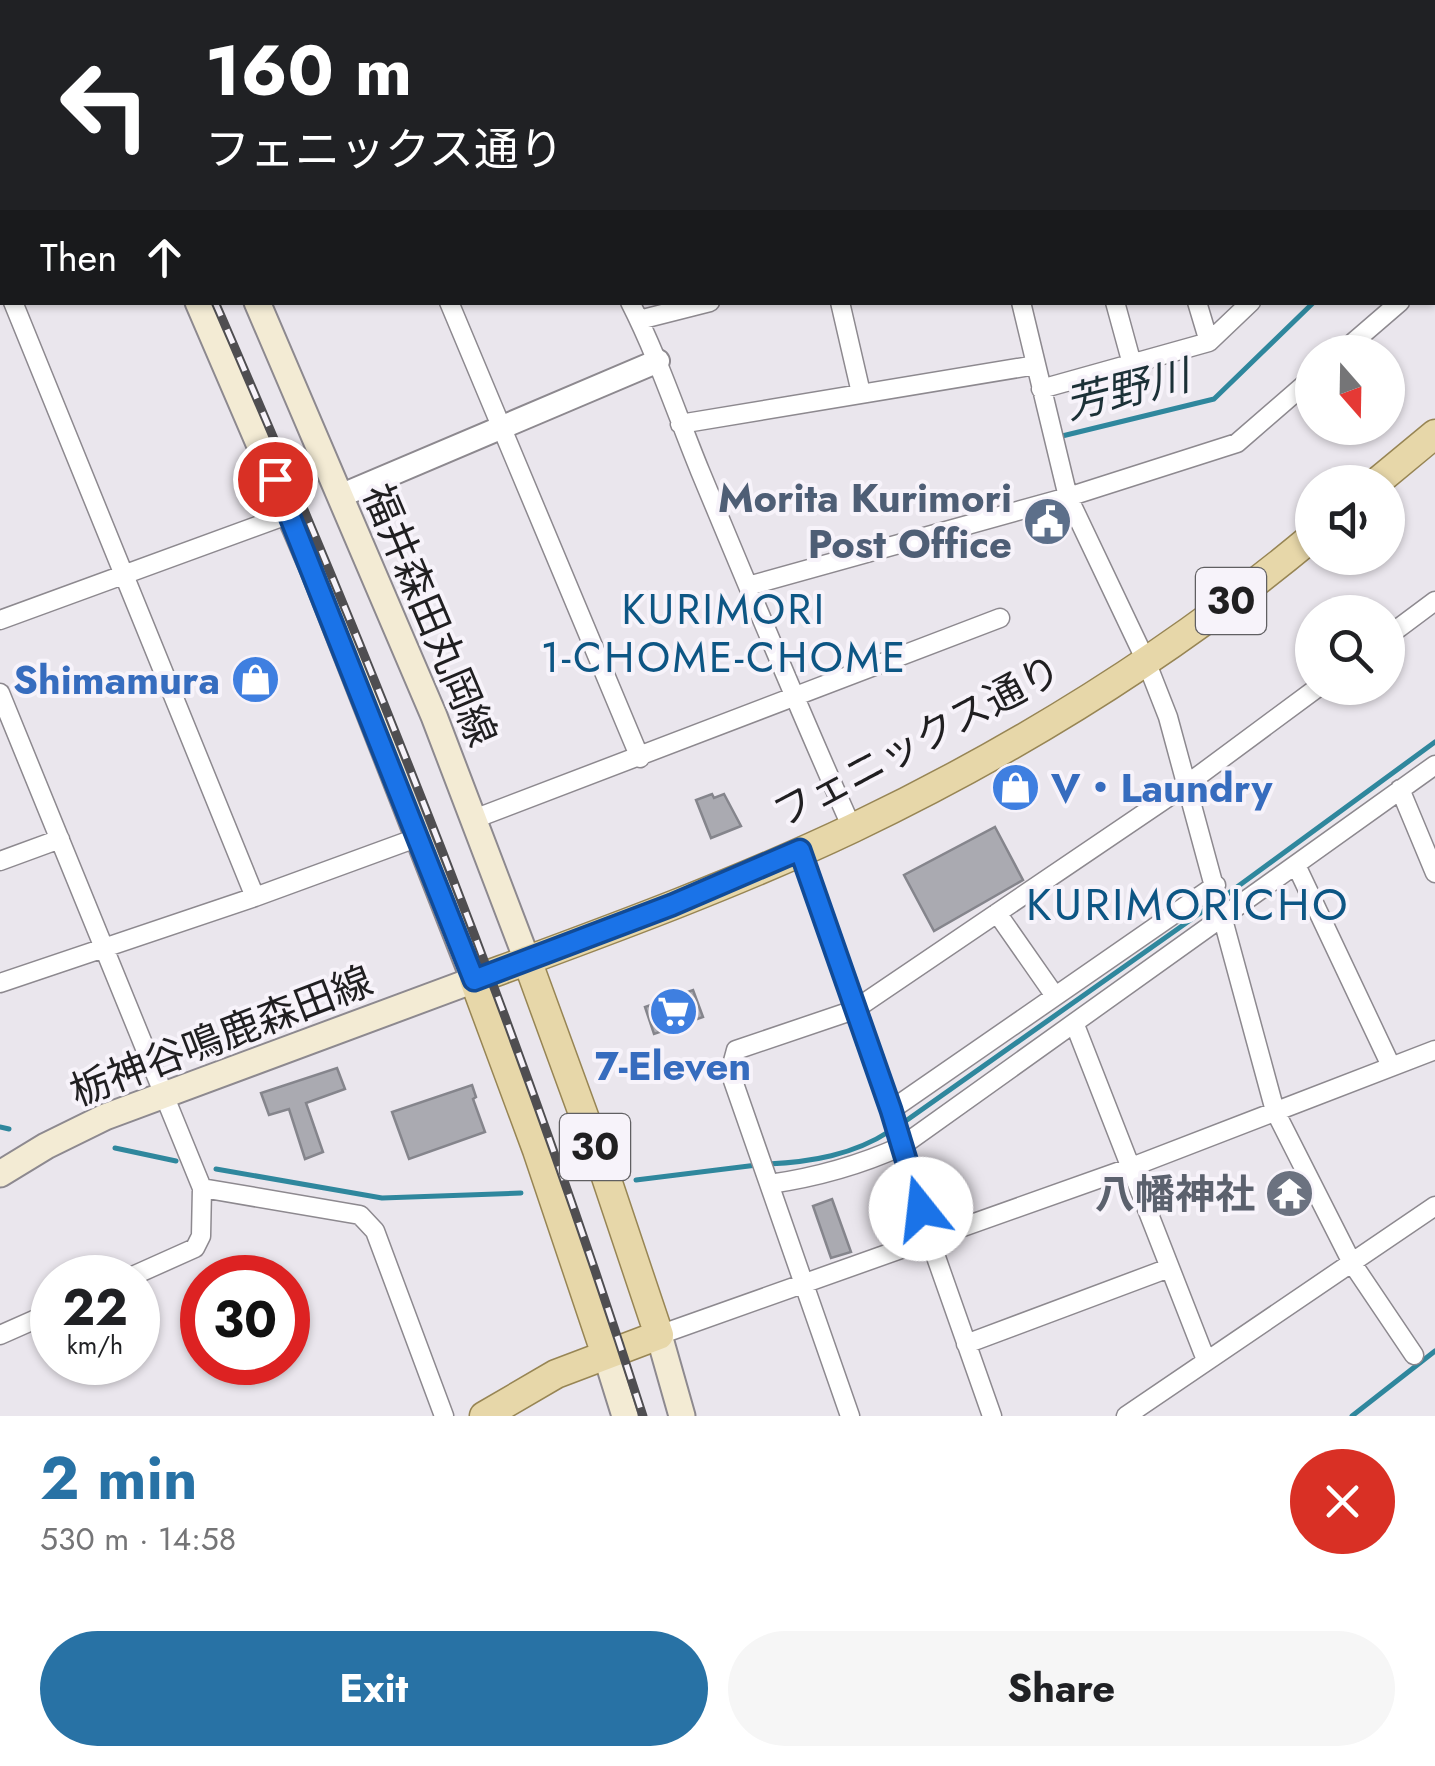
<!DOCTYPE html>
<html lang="en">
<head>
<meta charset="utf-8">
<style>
	body { margin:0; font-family:Jost,"Noto Sans JP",sans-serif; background:#f6f6f6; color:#202124; height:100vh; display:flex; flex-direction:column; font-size:38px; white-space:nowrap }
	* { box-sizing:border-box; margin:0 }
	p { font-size:32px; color:#757577 }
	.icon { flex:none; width:55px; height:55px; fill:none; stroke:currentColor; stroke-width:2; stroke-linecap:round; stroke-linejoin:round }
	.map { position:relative; height:1416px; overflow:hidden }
	.panel { display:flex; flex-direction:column; background:#fff; flex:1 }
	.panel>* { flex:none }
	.hud { position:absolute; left:0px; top:0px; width:1435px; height:305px; box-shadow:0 2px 8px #0004; background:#202124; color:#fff; overflow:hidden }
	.needle { width:65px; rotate:160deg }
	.tools { position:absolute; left:1295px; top:335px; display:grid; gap:20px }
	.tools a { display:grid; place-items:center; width:110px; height:110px; border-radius:50%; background:#fff; box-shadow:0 2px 8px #0004; font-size:50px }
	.speed { position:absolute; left:30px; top:1255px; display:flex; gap:20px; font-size:50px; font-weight:700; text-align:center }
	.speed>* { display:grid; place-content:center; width:130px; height:130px; border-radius:50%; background:#fff; box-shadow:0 2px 8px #0004; line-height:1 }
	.speed small { font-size:25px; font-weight:400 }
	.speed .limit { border:15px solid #d22; background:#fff; color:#111 }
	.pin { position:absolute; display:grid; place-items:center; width:85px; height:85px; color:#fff; margin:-42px; border:5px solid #fff; border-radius:50%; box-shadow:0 2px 10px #0007 }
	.me { position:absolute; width:110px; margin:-55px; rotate:344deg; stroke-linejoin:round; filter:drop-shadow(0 0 8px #0008) }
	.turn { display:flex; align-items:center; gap:35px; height:210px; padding:0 40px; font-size:45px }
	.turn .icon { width:130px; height:130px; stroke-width:2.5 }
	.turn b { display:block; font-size:70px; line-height:85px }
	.then { display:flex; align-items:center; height:95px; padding:0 40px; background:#0003; gap:20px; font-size:38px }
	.round { display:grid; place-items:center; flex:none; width:105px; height:105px; border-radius:52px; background:#f6f6f6 }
	.overview { display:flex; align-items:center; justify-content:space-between; height:170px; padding:0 40px }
	h1 { font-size:60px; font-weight:700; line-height:75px; color:#2872a5 }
	.button { display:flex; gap:20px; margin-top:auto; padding:20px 40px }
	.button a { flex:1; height:115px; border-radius:60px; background:#2872a5; color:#fff; font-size:40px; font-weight:700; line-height:115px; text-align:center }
	.button a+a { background:#f6f6f6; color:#202124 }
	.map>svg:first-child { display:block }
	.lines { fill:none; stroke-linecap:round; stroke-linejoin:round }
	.stream { stroke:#2f879d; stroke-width:5 }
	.building { fill:#aaaab1; stroke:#85858c; stroke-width:2.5 }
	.minor-casing { stroke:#8d898f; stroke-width:21 }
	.tertiary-casing { stroke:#8d898f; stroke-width:26 }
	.secondary-casing { stroke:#8d898f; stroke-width:29 }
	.primary-casing { stroke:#978554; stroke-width:31 }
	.minor { stroke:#fff; stroke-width:18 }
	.tertiary { stroke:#fff; stroke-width:22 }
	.secondary { stroke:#f3ebd4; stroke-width:25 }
	.primary { stroke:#e7d7a9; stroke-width:28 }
	.rail-casing { stroke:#4f4e51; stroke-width:9 }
	.rail { stroke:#f7f3fa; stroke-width:5; stroke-dasharray:15; stroke-linecap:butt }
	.route-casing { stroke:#114b97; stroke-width:25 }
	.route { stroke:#1a73e8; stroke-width:18 }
	.labels { text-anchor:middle; stroke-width:8; stroke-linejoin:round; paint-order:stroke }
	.shield { fill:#f7f3fa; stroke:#605f62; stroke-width:2.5 }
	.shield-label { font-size:38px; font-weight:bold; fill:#201f21 }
	.service-label { font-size:40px; font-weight:bold; fill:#4e5e75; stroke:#f7f3fa; text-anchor:end }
	.street-label { font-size:40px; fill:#201f21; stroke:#f7f3fa }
	.shop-label { font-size:40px; font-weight:bold; fill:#366cbe; stroke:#f7f3fa; text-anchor:end }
	.worship-label { font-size:40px; font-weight:bold; fill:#5b616d; stroke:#f7f3fa; text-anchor:end }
	.water-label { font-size:42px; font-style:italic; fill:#1c3137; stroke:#f7f3fa }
	.neighbourhood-label { font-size:42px; letter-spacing:2.5px; fill:#0d5684; stroke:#f7f3fa }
	.quarter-label { font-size:45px; letter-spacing:2.5px; fill:#0d5684; stroke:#f7f3fa }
</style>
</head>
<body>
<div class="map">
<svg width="1435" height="1416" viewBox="0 0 1435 1416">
	<rect width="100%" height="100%" fill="#eae6ed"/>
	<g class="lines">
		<path class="stream" d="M1426,0V2
			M1058,437L1214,399L1314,302
			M1222,898L1435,742
			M900,1125L1213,904
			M0,1127L9,1129
			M115,1148L176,1161
			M768,1164C811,1162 853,1155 890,1131
			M216,1169L382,1198L521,1193
			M636,1180L757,1165
			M1352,1416L1435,1351"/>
	</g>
	<path class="building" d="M712,794L714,798L724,794L741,826L711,838L696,800Z
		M995,827L1023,880L934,931L904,875Z
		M693,990L703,1017L654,1034L645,1007Z
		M337,1068L345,1089L306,1103L323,1152L305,1159L289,1109L269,1115L261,1093Z
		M472,1085L476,1097L473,1099L485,1132L409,1159L392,1112Z
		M832,1199L851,1252L831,1258L813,1206Z"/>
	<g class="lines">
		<defs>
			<path id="minor" d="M252,0L253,2
				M424,0L425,2
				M686,0V2
				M775,0L776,2
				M945,0L946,2
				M1293,0V2
				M1376,0V2
				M570,2L574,0
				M1267,2L1277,0
				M0,157L2,156
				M1432,186L1435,187
				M0,271L2,277
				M1432,275L1435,272
				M13,302L255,897
				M449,302L640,758
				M630,302C658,357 677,415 700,471C750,591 799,710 852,828
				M840,302L861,393
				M1021,302L1068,497L1146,661L1168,717L1275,1111L1352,1263L1414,1355
				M1115,302L1132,364
				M1197,302L1209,342
				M639,320L710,302
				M1342,352L1400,302
				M1041,389L1209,342L1251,302
				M680,424L1036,365
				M748,586L1068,497L1237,443L1312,378
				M0,620L290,514
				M1388,636L1435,601
				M0,693L202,1188L201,1236L195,1248L128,1278
				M1400,789L1435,873
				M474,819L1000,618
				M800,850L891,1110L930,1240L992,1416
				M0,861L60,839
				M1296,865L1391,1066
				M997,913L1055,996
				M0,983L255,897L419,837
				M1075,1025L1206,1360
				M891,1110L1216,885
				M770,1184C818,1177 858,1166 902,1146L1435,765
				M202,1188L360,1215L375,1231L444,1416
				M0,1335L52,1312
				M659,1335L1129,1168L1435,1050
				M966,1344L1169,1268
				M850,1416L730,1072L736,1050L854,1010L1186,785L1317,688
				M1126,1416L1435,1206"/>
			<path id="tertiary" d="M340,496L658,361"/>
			<path id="secondary" d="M64,0L65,2
				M127,0L128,2
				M257,302L434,716L527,960
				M0,1174L46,1146L105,1117L474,980L313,569L198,302
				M659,1335L682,1416
				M606,1355L625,1416"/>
			<path id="primary" d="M1377,482L1435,434
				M606,1355L537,1150L474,980C601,933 731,886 853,828C1016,750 1174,652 1312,537
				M484,1416L556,1374L659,1335L604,1171L527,960"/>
		</defs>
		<use href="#minor" class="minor-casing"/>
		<use href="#tertiary" class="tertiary-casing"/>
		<use href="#secondary" class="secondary-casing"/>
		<use href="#primary" class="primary-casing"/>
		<use href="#minor" class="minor"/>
		<use href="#tertiary" class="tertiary"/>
		<use href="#secondary" class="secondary"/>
		<use href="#primary" class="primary"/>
		<defs>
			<path id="rail" d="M84,0L85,2
				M100,0L101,2
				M215,302C375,669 521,1035 643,1416"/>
		</defs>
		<use href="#rail" class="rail-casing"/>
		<use href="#rail" class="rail"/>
	</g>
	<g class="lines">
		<defs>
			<path id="route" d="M275,479L474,980L672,905L800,850L891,1110L921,1209"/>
		</defs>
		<use href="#route" class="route-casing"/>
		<use href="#route" class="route"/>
	</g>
	<defs>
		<symbol id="civic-disc" viewBox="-11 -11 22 22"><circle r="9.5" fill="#5c6f8a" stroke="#f7f3fa"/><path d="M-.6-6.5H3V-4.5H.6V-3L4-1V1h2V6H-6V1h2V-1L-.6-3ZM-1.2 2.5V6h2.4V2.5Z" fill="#fff"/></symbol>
		<symbol id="shop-disc" viewBox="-11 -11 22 22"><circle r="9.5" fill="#3f7fe0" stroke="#f7f3fa"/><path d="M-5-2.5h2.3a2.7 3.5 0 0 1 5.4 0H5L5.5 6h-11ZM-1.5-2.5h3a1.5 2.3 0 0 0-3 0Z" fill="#fff"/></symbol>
		<symbol id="supermarket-disc" viewBox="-11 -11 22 22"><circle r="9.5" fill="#3f7fe0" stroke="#f7f3fa"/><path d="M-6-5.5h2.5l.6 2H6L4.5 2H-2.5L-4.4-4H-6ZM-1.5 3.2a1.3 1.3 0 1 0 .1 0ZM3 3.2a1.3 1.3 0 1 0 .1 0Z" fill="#fff"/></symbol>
		<symbol id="temple-disc" viewBox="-11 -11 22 22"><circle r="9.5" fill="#6b7280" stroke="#f7f3fa"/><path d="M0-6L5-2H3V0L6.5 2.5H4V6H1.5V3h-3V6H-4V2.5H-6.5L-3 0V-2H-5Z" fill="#fff"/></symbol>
	</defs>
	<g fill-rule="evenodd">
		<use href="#civic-disc" x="1020" y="494" width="55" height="55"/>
		<use href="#shop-disc" x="228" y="652" width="55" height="55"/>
		<use href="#shop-disc" x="988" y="760" width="55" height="55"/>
		<use href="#supermarket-disc" x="646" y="984" width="55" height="55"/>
		<use href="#temple-disc" x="1262" y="1166" width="55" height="55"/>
	</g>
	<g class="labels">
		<g class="shield">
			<rect x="1196" y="568" width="70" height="66" rx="8"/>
			<rect x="560" y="1114" width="70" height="66" rx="8"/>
		</g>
		<g class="shield-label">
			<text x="1231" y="614">30</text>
			<text x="595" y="1160">30</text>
		</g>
		<g class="service-label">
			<text x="1012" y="512">Morita Kurimori<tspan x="1012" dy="46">Post Office</tspan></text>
		</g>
		<g class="street-label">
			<text transform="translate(430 615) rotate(67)" y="14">福井森田丸岡線</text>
			<text transform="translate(917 741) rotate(-28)" y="14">フェニックス通り</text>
			<text transform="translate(221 1036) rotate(-21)" y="14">栃神谷鳴鹿森田線</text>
		</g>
		<g class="shop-label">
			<text x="220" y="694">Shimamura</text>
			<text x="1051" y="802" text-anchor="start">V・Laundry</text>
			<text x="673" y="1080" text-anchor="middle">7-Eleven</text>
		</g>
		<g class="worship-label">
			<text x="1255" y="1208">八幡神社</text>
		</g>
		<g class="water-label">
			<text transform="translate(1127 389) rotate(-14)" y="15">芳野川</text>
		</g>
		<g class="neighbourhood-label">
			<text x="724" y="624">KURIMORI<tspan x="724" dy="48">1-CHOME-CHOME</tspan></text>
		</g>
		<g class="quarter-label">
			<text x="1188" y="920">KURIMORICHO</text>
		</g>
	</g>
</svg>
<div class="tools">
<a><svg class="needle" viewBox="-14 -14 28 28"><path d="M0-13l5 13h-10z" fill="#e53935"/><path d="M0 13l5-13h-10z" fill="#757577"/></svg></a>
<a><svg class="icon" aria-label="sound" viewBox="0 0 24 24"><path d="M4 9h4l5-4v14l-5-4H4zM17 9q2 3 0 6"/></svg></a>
<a><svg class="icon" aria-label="search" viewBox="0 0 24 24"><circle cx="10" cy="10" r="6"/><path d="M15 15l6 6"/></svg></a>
</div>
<div class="speed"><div>22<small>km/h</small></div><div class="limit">30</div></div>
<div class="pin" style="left:275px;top:479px;background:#d93025"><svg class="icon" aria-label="arrive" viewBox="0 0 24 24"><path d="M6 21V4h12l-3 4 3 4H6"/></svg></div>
<svg class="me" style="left:921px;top:1209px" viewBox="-20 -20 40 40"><circle r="19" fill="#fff"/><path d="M0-13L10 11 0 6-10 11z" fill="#1a73e8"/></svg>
<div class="hud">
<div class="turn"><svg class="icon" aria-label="left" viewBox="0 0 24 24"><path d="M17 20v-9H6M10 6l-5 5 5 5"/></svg><div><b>160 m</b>フェニックス通り</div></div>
<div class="then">Then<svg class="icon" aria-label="ahead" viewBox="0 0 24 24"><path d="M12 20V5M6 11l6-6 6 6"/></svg></div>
</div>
</div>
<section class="panel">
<div class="overview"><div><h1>2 min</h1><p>530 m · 14:58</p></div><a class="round" style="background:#d93025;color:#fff"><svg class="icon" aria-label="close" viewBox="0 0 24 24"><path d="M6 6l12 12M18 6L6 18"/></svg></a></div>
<div class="button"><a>Exit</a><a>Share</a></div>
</section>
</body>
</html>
